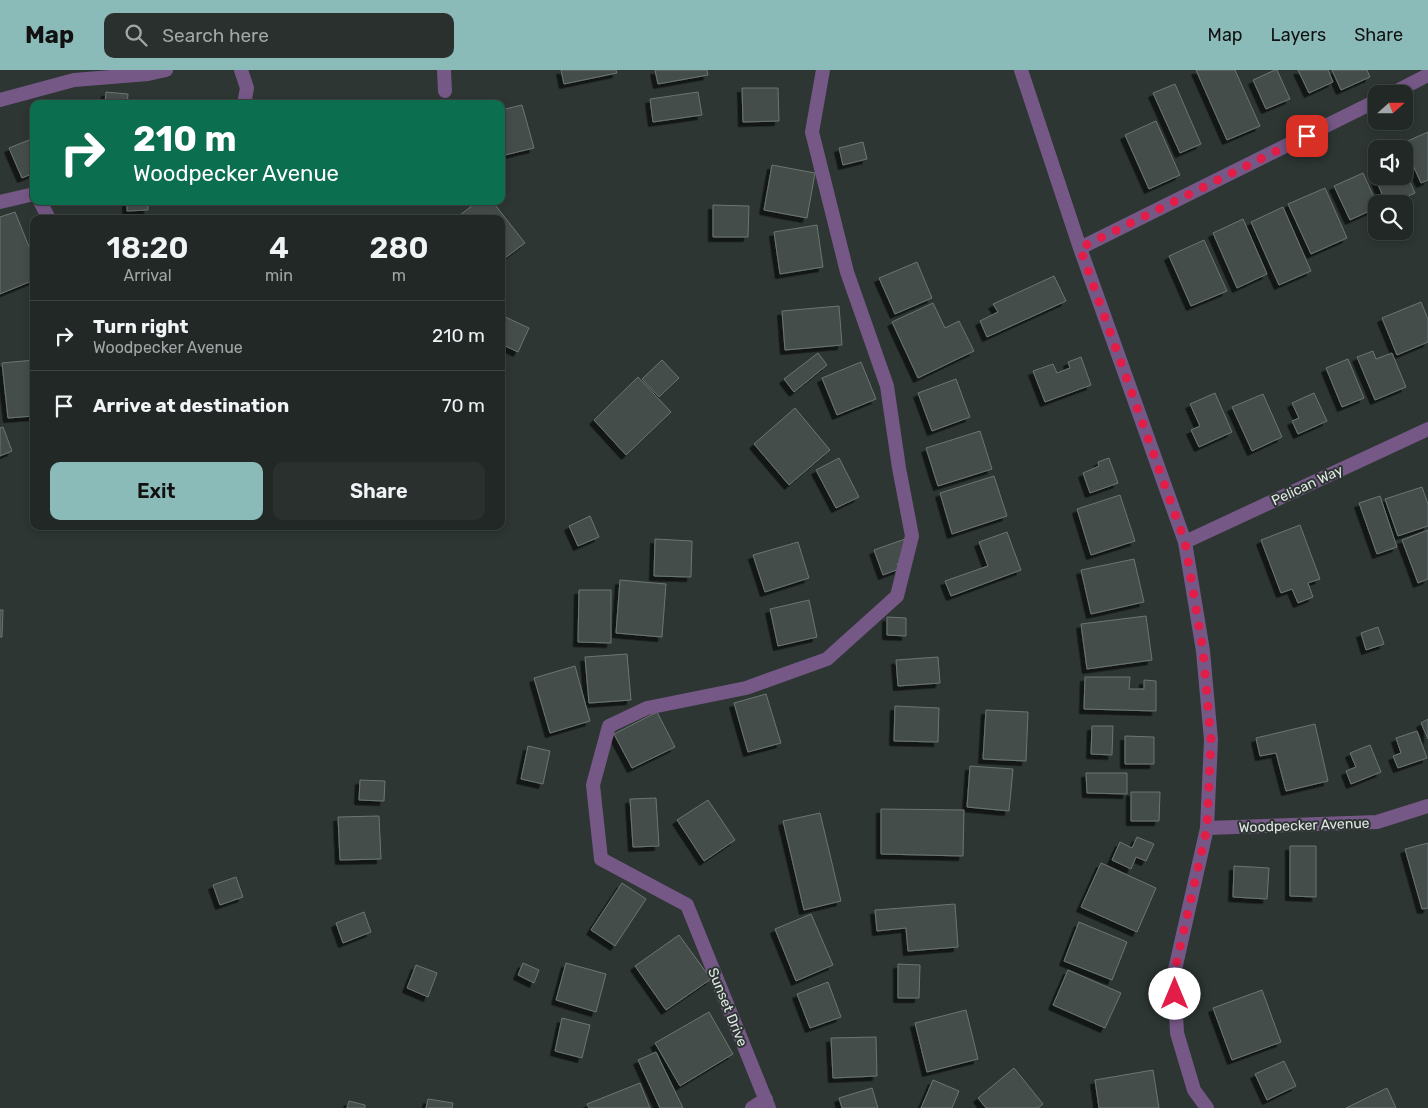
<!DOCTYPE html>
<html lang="en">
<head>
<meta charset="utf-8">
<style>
	body { margin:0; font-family:Rubik,sans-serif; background:#2a302e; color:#f1f3f6; height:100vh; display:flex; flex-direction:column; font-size:19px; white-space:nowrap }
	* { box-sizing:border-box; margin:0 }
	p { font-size:16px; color:#a2a6a7 }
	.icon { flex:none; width:28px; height:28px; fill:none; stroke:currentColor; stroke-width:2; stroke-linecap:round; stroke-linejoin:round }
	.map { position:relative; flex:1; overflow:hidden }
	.sheet { position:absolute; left:30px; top:145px; width:475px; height:315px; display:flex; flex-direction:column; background:#222826; border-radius:10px; box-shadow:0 2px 8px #0003,0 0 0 1px #3f4443 }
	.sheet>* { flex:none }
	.top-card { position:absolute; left:30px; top:30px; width:475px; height:105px; border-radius:10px; box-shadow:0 2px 8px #0003,0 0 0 1px #3f4443; background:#0b6e4f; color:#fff; overflow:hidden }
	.needle { width:32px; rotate:69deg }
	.controls { position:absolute; left:1368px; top:15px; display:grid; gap:10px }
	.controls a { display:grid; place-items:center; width:45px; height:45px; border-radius:10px; background:#222826; box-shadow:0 2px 8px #0003,0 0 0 1px #3f4443; font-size:25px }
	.pin { position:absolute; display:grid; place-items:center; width:42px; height:42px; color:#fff; margin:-21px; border-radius:10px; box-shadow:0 2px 8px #0006 }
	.me { position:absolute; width:55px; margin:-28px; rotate:0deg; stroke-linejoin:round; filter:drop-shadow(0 0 4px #0008) }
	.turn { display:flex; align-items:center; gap:18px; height:105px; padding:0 20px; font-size:22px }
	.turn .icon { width:65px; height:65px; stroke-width:2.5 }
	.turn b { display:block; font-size:35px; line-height:42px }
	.eta { display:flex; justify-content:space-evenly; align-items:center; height:85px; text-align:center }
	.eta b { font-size:30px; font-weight:600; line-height:35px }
	.primary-button { display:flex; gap:10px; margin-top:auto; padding:10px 20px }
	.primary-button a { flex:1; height:58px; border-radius:10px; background:#8bbbb9; color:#111; font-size:20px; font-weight:600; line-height:58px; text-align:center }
	.primary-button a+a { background:#2a302e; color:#f1f3f6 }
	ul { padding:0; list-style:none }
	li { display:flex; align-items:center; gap:15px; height:70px; padding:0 20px; border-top:1px solid #3f4443 }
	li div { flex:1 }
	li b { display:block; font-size:19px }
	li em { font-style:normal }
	header { display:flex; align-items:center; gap:30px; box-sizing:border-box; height:70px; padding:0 25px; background:#8bbbb9; color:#111 }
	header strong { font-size:24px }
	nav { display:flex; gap:28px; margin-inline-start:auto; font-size:18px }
	.search { width:350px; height:45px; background:#2a302e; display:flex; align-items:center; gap:12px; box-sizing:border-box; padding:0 18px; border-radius:10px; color:#a2a6a7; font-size:19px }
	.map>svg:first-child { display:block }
	.building { fill:#454e4c; stroke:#6b7572; filter:url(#shadow) }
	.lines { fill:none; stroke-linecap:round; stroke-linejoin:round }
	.minor { stroke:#765887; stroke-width:14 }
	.route { stroke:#e11d48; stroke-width:9; stroke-dasharray:0 16.2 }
	.labels { text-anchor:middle; stroke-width:4; stroke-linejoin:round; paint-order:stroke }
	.street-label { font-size:14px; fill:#e2e7e5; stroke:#2d3633 }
</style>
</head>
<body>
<header>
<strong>Map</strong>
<div class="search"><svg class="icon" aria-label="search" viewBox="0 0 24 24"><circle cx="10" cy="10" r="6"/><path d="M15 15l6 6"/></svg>Search here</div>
<nav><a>Map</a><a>Layers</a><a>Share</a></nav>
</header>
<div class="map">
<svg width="1428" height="1038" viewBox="0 0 1428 1038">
	<defs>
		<filter id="shadow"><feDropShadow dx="-4.5" dy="4.5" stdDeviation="0" flood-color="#0009"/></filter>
	</defs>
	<rect width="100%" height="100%" fill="#2d3633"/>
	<path class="building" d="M561,0H616L617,3L564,14Z
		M655,0H707L708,5L658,14Z
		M1196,0H1235L1260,56L1227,70Z
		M1275,0H1277L1290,29L1266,39L1253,10Z
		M1298,0H1328L1333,12L1309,23Z
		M1332,0H1367L1370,7L1341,20Z
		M1175,14L1201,74L1180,83L1153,23Z
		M742,18H778L779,51L743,52Z
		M106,22L128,24L127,34H105Z
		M698,22L702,45L653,52L650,29Z
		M522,35L534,78L501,86V40Z
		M1156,51L1180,105L1149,119L1125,65Z
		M1428,62V110L1421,113L1403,73Z
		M34,68V103L22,108L9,78Z
		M863,72L867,89L843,95L839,78Z
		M772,95L815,103L807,148L764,140Z
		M1404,98L1415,123L1391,134H1386L1373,102L1376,101V106H1404Z
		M1363,103L1377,134L1376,138L1350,150L1334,116Z
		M1325,118L1347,168L1311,184L1288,134Z
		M127,131H148V140L127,141Z
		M478,131H492L525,173L501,191V149H463L460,145Z
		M713,135L749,136L748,167H713Z
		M1283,137L1311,201L1279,215L1251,152Z
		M15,142L34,189V210L0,224V147Z
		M1243,149L1267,204L1237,218L1213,163Z
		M817,155L823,197L780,204L774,162Z
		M1204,170L1227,221L1191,236L1169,186Z
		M917,192L932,228L895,244L879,208Z
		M1054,206L1066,231L987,267L980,251L998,242L993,234Z
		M1421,232L1428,249V272L1397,285L1382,248Z
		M933,233L945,258L959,251L974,281L918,308L892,252Z
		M839,236L842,275L785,280L782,241Z
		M501,245L529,258L518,282L501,274Z
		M1373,281L1376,289L1392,283L1406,317L1375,330L1357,287Z
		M818,283L827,295L794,322L784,309Z
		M1081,287L1091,315L1045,332L1033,301L1053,294L1057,303L1070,298L1068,292Z
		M1348,289L1364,328L1342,337L1326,298Z
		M34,290V346L8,348L2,293Z
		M662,290L679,308L659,327L642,309Z
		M861,292L876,329L837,345L822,308Z
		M638,307L671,342L626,385L594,350Z
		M956,309L970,347L932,361L918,323Z
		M1215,323L1232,362L1199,377L1191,360L1200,356L1190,334Z
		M1314,323L1327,351L1298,364L1292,351L1299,348L1292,333Z
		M1263,324L1282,367L1252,381L1232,337Z
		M795,338L830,380L789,415L754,374Z
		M3,357L12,381L0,386V358Z
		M980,361L992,399L938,416L926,378Z
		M839,388L859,427L836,438L816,400Z
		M1109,388L1118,413L1090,423L1083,403L1099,396L1098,392Z
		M994,406L1007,446L952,464L940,423Z
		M1422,417L1428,434V456L1398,466L1385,429Z
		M1120,425L1135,471L1091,485L1077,439Z
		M1380,426L1397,477L1377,484L1359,433Z
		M590,446L599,467L578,476L569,456Z
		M1300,455L1320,509L1308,513L1313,527L1298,533L1292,519L1281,523L1261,470Z
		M1428,460V509L1418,513L1402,470Z
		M1007,462L1021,500L951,526L945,511L988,496L979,472Z
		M655,469L692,471L691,507L654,506Z
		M905,469L904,487L899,489L900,493L897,494L899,499L883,505L874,480Z
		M798,472L809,508L765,522L753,485Z
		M1134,489L1144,532L1091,544L1081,500Z
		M620,510L666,514L662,567L616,563Z
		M579,520H611V573L578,572Z
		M809,530L817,567L778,576L770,539Z
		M0,540H3L2,567H0Z
		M1146,546L1152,590L1087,599L1081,554Z
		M887,547L906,548V566L887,565Z
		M1378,557L1384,574L1366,580L1361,563Z
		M627,584L631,630L589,633L585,587Z
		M938,587L940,613L898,616L896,590Z
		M575,596L590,651L550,663L534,608Z
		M1085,607H1130L1129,619H1144V610L1156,611V641L1084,639Z
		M766,624L781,673L748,682L734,633Z
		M895,636L939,638L938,672L894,671Z
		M986,640L1028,642L1026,691L983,689Z
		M657,642L675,677L632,698L614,664Z
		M1428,649V669L1421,653Z
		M1315,654L1328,711L1286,721L1276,683L1260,686L1256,668Z
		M1092,656H1113L1112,685L1091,684Z
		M1417,661L1427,688L1398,698L1393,686L1401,683L1396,668Z
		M1125,666L1154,667V694H1125Z
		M1370,675L1381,702L1351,714L1346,701L1356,697L1350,683Z
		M528,676L550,681L543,714L521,709Z
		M970,696L1013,699L1009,741L967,737Z
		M1086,703H1127V724L1087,723Z
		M360,710L385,711L384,731L359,730Z
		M1131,722H1160L1159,751H1131Z
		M656,728L659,776L633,777L630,729Z
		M708,730L735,770L704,791L677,750Z
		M881,739L964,740L963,786L881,784Z
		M820,743L841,831L804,840L783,751Z
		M379,746L381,789L340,790L338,747Z
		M1137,767L1154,774L1146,791L1136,787L1131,799L1112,790L1120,772L1132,778Z
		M1428,773V838L1422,839L1405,779Z
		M1290,776H1316V827L1290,826Z
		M1101,793L1156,818L1137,862L1081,837Z
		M1234,796L1269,798L1267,829L1233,827Z
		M236,807L243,827L220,835L213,815Z
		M622,813L646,829L615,876L591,860Z
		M955,834L958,877L908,881L906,858L877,861L875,840Z
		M364,842L371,862L343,873L336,853Z
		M811,844L833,895L796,911L775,859Z
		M1079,852L1127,872L1112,910L1064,891Z
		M679,865L711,909L666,940L635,896Z
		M523,893L539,900L534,913L518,905Z
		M566,893L606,904L596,942L556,930Z
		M898,894L920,895L919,928H898Z
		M416,895L437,903L428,927L407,918Z
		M1068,900L1121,923L1105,958L1053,935Z
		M828,912L841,947L810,958L797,924Z
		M1262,920L1281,972L1232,990L1213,938Z
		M966,940L978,989L927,1002L915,953Z
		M709,942L733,984L680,1016L655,973Z
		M562,948L590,955L582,988L555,981Z
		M876,967L877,1006L833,1008L831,968Z
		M656,982L683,1038H660L638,990Z
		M1284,991L1296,1016L1267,1030L1255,1004Z
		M1014,998L1043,1034L1038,1038H986L978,1028Z
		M1153,1000L1159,1038H1099L1095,1010Z
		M933,1010L959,1021L952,1038H921Z
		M640,1013L650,1038H589L587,1034Z
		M872,1018L878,1038H842L839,1028Z
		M1387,1018L1396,1038H1346Z
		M428,1029L453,1033L452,1038H426Z
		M349,1031L365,1035V1038H347Z"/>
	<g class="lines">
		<path class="minor" d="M241,0L247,18L244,34
			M444,0L445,21
			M1021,0L1080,178L1185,472L1203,581L1211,670L1207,758L1174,904L1177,963L1194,1020L1207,1038
			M1391,24L1428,5
			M0,30L74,10L148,4L166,0
			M40,131L49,149
			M0,132L34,124
			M1080,178L1376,31
			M1185,472L1428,359
			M1207,758L1377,752L1428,736
			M752,1038L766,1029
			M769,1038L687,835L601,789L593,715L609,656L647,638L746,618L827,589L897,526L912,466L899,398L887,316L847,202L812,62L823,0"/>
	</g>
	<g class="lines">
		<path class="route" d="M1175,924L1174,904L1207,758L1211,670L1203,581L1185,472L1080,178L1307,66"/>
	</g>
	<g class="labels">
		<g class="street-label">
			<text transform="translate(1307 415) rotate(-25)" y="5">Pelican Way</text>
			<text transform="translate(1304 755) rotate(-2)" y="5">Woodpecker Avenue</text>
			<text transform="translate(728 937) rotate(68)" y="5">Sunset Drive</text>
		</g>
	</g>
</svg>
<div class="controls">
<a><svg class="needle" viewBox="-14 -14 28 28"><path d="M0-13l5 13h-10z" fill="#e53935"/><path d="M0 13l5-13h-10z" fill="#a2a6a7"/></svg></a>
<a><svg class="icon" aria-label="sound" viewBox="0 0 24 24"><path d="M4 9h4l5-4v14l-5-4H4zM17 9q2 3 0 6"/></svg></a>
<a><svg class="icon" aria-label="search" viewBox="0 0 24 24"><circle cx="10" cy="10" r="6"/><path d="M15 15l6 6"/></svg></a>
</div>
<div class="pin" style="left:1307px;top:66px;background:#d93025"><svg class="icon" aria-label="arrive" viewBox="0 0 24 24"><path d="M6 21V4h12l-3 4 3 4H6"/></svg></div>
<svg class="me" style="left:1175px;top:924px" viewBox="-20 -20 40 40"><circle r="19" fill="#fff"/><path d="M0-13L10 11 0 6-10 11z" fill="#e11d48"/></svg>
<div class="top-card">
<div class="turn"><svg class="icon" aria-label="right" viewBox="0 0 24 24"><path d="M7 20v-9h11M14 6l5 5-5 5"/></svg><div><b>210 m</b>Woodpecker Avenue</div></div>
</div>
<section class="sheet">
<div class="eta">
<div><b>18:20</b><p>Arrival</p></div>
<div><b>4</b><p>min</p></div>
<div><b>280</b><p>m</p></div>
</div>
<ul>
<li><svg class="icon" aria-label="right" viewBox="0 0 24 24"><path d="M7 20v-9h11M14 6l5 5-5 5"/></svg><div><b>Turn right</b><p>Woodpecker Avenue</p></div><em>210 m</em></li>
<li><svg class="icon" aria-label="arrive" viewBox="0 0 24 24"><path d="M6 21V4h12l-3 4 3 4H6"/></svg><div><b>Arrive at destination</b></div><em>70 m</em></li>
</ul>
<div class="primary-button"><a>Exit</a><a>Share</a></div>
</section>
</div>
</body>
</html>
